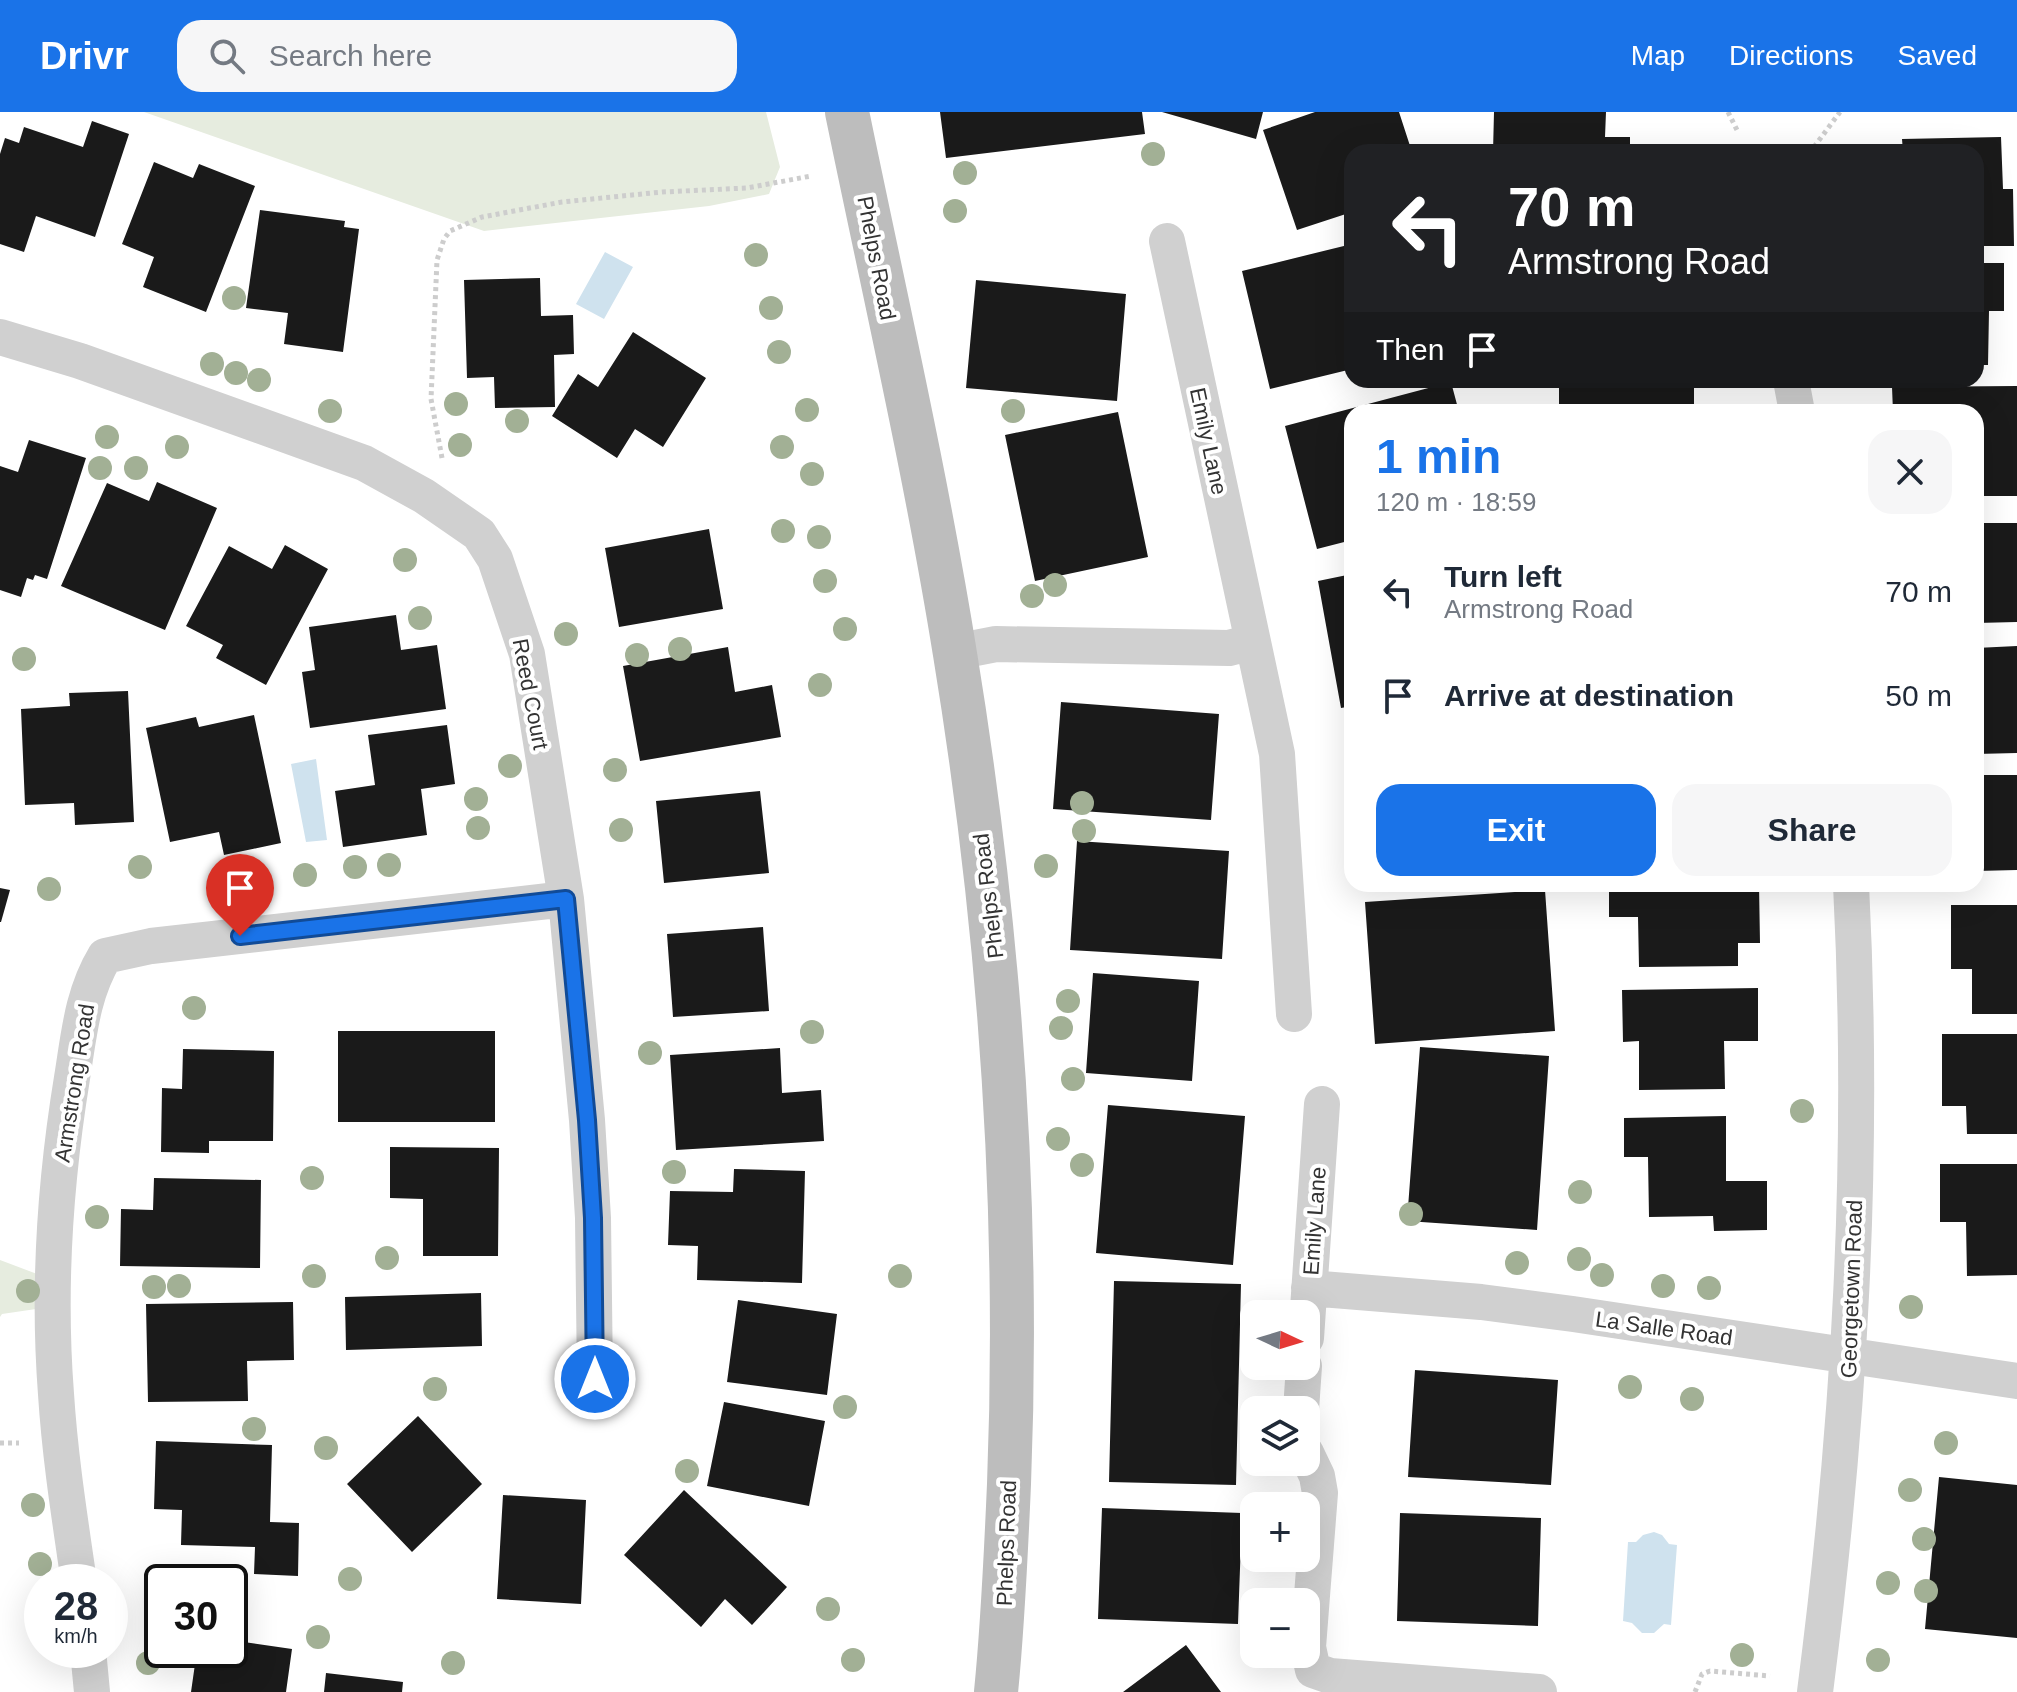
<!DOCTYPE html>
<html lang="en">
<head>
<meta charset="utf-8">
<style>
	body { margin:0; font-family:Helvetica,sans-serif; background:#f6f6f7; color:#1f2937; height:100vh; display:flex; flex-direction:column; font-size:30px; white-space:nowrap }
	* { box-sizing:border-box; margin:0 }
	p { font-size:26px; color:#747a83 }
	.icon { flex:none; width:44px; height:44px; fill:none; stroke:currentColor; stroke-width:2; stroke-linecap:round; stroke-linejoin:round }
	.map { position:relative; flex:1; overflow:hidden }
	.drawer { position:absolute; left:1344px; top:292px; width:640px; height:488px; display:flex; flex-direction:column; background:#fff; border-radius:24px; box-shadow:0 8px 32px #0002 }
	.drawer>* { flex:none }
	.top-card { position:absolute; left:1344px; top:32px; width:640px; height:244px; border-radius:24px; box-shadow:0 8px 32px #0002; background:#202124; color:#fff; overflow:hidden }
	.needle { width:52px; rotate:94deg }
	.controls { position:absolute; left:1240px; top:1188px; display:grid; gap:16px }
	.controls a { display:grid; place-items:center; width:80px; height:80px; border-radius:16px; background:#fff; box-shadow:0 8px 32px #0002; font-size:40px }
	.speed { position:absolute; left:24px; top:1452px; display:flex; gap:16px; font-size:40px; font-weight:700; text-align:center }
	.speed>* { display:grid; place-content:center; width:104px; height:104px; border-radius:50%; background:#fff; box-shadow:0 8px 32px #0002; line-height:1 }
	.speed small { font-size:20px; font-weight:400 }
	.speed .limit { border:4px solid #111; border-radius:12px; background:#fff; color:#111 }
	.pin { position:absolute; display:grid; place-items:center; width:68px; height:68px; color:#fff; margin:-82px -34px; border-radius:50% 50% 50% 0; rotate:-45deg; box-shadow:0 0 8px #0007 }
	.pin .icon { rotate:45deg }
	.me { position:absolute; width:88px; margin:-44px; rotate:0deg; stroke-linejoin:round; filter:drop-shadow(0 0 6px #0008) }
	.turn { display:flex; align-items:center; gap:28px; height:168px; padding:0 32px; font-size:36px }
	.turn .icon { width:104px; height:104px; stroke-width:2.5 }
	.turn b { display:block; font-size:56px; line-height:68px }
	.then { display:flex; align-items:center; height:76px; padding:0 32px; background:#0003; gap:16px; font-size:30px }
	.round { display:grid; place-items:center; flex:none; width:84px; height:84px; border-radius:24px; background:#f6f6f7 }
	.summary { display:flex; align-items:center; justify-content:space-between; height:136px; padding:0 32px }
	h1 { font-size:48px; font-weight:600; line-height:60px; color:#1a73e8 }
	.action { display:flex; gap:16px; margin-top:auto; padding:16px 32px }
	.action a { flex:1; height:92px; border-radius:24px; background:#1a73e8; color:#fff; font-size:32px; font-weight:600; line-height:92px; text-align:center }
	.action a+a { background:#f6f6f7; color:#1f2937 }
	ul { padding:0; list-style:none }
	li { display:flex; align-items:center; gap:24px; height:104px; padding:0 32px }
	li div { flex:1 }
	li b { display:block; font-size:30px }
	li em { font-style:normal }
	header { display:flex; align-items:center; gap:48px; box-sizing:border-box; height:112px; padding:0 40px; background:#1a73e8; color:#fff }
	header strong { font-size:38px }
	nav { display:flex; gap:44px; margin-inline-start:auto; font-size:28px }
	.search { width:560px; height:72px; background:#f6f6f7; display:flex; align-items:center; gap:20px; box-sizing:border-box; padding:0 28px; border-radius:24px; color:#747a83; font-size:30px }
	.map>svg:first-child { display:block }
	.green { fill:#e6ecdf }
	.water { fill:#cfe2ee }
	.building { fill:#1a1a1a }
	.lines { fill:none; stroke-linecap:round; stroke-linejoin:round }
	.path { stroke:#cdcdcd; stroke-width:5; stroke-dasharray:4 4; stroke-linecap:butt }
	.street { stroke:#d0d0d0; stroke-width:36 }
	.secondary { stroke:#bdbdbd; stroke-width:44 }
	.tree { fill:#a2b095 }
	.route-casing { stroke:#114b97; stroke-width:20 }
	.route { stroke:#1a73e8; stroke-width:14 }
	.labels { text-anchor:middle; stroke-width:8; stroke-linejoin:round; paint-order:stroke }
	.street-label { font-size:22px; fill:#333; stroke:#fff }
</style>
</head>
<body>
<header>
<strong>Drivr</strong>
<div class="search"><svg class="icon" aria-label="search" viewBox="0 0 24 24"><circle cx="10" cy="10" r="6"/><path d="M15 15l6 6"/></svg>Search here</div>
<nav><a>Map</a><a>Directions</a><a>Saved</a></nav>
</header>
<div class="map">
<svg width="2017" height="1580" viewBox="0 0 2017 1580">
	<rect width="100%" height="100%" fill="#fff"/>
	<path class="green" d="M144,0H766L780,55L769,82L709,94L484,119Z
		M0,1148L45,1165L36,1197L2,1202L0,1205Z"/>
	<path class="water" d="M605,140L633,155L604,207L576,192Z
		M316,647L327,728L306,730L291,652Z
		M1654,1420L1662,1423L1669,1432L1677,1433L1671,1513L1664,1512L1654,1521H1642L1632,1511L1623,1509L1628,1430H1636L1643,1423Z"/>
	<path class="building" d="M940,0H1142L1145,22L946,46Z
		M1162,0H1263L1256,27Z
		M1315,0H1399L1412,40H1352V100L1297,118L1263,18Z
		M1494,0H1606L1605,25H1630V40H1493Z
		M92,9L129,22L95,125L36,104L24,140L0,132V42L5,26L19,31L24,15L83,35Z
		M2001,25L2003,77H2013L2014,134H1976V40H1903L1902,27Z
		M154,50L193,66L199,52L255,74L206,200L143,175L154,145L122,132Z
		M260,98L345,109L344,115L359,117L343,240L284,232L288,201L246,196Z
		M1352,132V257L1270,277L1242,159Z
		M1976,151H2004V199H1989L1988,253H1976Z
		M540,166L541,204L573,203L574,242L554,243L555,295L495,296L494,265L467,266L464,168Z
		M976,168L1126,182L1117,289L966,276Z
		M633,220L706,266L663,335L635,317L617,346L552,304L578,262L598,275Z
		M1559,268H1694V293H1659L1660,300H1574V293L1559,294Z
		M1451,270L1459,300H1352V428L1317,437L1285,314Z
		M2017,274V384H1976V300H1893L1892,275Z
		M1118,300L1148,445L1035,469L1005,323Z
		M29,328L86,346L47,467L35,463L33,468L27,466L21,485L0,478V354L18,360Z
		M157,370L217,396L165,518L61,474L107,371L149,389Z
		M1976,411H2017V510L1976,511Z
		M709,417L723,497L619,515L605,436Z
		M285,433L328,457L266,573L216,546L223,533L186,514L229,434L272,457Z
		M1352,462V594L1341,596L1318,469Z
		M396,503L401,538L437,533L446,597L310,616L302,560L315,558L309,515Z
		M2017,534V641L1976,642V536Z
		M728,535L735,580L772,573L781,625L640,649L623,554Z
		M128,579L134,710L75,713L74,691L25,693L21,597L70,594L69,581Z
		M1061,590L1219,602L1211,708L1053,697Z
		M254,603L281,731L224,743L219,720L170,730L146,616L196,605L199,615Z
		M447,613L455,672L421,677L427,723L343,735L335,679L375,673L368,623Z
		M1976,663H2017V758L1976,759Z
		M760,679L769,761L664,771L656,689Z
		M1077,729L1229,739L1222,847L1070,838Z
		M1609,772H1759L1760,831H1738V854L1639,855L1638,805H1609Z
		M0,776L10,778L1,810H0Z
		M1545,778L1555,919L1375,932L1365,790Z
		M1951,793H2017V902H1972V857H1951Z
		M763,815L769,899L673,905L667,822Z
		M1093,861L1199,869L1192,969L1086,961Z
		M1758,876V929H1724L1725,977L1639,978V929L1623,930L1622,878Z
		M338,919H495V1010H338Z
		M1942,922H2017V1022H1967L1966,994H1942Z
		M1420,935L1549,944L1537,1118L1407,1109Z
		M780,936L782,981L821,978L824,1029L676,1038L670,943Z
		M183,937L274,939L273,1029H209V1041L161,1040L162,976L182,977Z
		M1108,993L1245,1004L1233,1153L1096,1141Z
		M1726,1004V1069H1767V1118L1714,1119L1713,1104L1649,1105L1648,1045H1624V1006Z
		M390,1035L499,1036L498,1144H423V1087L390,1086Z
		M1940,1052H2017V1163L1967,1164L1966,1110H1940Z
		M734,1057L805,1059L802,1171L697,1168L698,1134L668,1133L670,1079L733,1080Z
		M154,1066L261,1068L260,1156L120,1154L121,1097L153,1098Z
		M1114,1169L1241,1172L1236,1373L1109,1370Z
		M481,1181L482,1234L346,1238L345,1185Z
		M738,1188L837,1202L827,1283L727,1270Z
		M293,1190L294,1248L247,1249L248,1289L148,1290L146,1192Z
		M1415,1258L1558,1268L1551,1373L1408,1365Z
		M724,1290L825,1309L809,1394L707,1374Z
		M418,1304L482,1372L412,1440L347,1372Z
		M156,1329L272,1333L270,1410L299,1411L298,1464L254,1462L255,1435L181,1433L182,1398L154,1397Z
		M1939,1365L2017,1373V1526L1925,1517Z
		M684,1378L787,1475L752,1513L725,1487L701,1515L624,1443Z
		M503,1383L586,1388L581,1492L497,1487Z
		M1102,1396L1242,1401L1238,1512L1098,1507Z
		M1400,1401L1541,1406L1538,1514L1397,1509Z
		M230,1528L292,1537L286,1580H191L197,1538H230Z
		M1186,1533L1221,1580H1123Z
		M326,1561L403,1570L402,1580H324Z"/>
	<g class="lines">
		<path class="path" d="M1728,0L1738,20
			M1814,35L1840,0
			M442,346L431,287L437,148L444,127L450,119L482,105L562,90L662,80L747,76L811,64
			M0,1331H19
			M1695,1580L1702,1562L1710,1559L1770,1564"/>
		<path class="street" d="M1167,129L1277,642L1294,902
			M0,225L80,249L364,351L424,384L479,422L495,447L527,542L566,787L587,1008L593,1106L595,1267
			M1791,268L1797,300
			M955,540L996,532L1229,536L1252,530
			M1309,1176L1481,1190L1573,1202L2017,1269
			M1306,1226L1322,992
			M1301,1298L1304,1254
			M1306,1341L1317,1364L1320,1381L1308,1535L1313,1558L1330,1564L1539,1580
			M79,1470C70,1408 60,1345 56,1282C48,1178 55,1070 72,966C79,923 82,882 105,844L151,834L566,787
			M88,1538L92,1580
			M1815,1580C1850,1309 1865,1045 1851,772"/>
		<path class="secondary" d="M847,0C884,180 926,362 955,542C1000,817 1020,1094 1009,1372C1006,1442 1003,1511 996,1580"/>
	</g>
	<g class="tree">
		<circle cx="1153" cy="42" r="12"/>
		<circle cx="965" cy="61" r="12"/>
		<circle cx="955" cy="99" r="12"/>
		<circle cx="756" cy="143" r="12"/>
		<circle cx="234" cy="186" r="12"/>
		<circle cx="771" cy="196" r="12"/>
		<circle cx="779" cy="240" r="12"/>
		<circle cx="212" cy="252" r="12"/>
		<circle cx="236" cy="261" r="12"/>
		<circle cx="259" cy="268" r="12"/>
		<circle cx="456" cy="292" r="12"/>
		<circle cx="807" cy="298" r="12"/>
		<circle cx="330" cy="299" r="12"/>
		<circle cx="1013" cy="299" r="12"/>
		<circle cx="517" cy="309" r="12"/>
		<circle cx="107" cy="325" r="12"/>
		<circle cx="460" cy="333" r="12"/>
		<circle cx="177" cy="335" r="12"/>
		<circle cx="782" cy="335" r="12"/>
		<circle cx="100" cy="356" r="12"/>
		<circle cx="136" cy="356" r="12"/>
		<circle cx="812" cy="362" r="12"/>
		<circle cx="783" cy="419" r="12"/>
		<circle cx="819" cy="425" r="12"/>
		<circle cx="405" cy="448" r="12"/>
		<circle cx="825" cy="469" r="12"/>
		<circle cx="1055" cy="473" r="12"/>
		<circle cx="1032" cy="484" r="12"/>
		<circle cx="420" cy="506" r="12"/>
		<circle cx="845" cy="517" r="12"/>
		<circle cx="566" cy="522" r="12"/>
		<circle cx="680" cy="537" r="12"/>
		<circle cx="637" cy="543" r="12"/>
		<circle cx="24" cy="547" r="12"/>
		<circle cx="820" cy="573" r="12"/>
		<circle cx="510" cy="654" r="12"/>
		<circle cx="615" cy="658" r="12"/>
		<circle cx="476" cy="687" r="12"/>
		<circle cx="1082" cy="691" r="12"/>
		<circle cx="478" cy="716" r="12"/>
		<circle cx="621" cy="718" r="12"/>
		<circle cx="1084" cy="719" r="12"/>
		<circle cx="389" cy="753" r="12"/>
		<circle cx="1046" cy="754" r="12"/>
		<circle cx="140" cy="755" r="12"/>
		<circle cx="355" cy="755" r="12"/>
		<circle cx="305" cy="763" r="12"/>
		<circle cx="49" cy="777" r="12"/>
		<circle cx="1068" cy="889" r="12"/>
		<circle cx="194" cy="896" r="12"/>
		<circle cx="1061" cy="916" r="12"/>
		<circle cx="812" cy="920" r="12"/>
		<circle cx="650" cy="941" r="12"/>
		<circle cx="1073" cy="967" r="12"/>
		<circle cx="1802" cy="999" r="12"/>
		<circle cx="1058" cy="1027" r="12"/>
		<circle cx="1082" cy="1053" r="12"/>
		<circle cx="674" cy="1060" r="12"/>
		<circle cx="312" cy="1066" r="12"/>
		<circle cx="1580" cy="1080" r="12"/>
		<circle cx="1411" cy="1102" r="12"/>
		<circle cx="97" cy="1105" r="12"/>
		<circle cx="387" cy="1146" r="12"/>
		<circle cx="1579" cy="1147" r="12"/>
		<circle cx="1517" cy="1151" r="12"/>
		<circle cx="1602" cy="1163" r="12"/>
		<circle cx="314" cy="1164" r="12"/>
		<circle cx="900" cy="1164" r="12"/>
		<circle cx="179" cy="1174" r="12"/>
		<circle cx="1663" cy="1174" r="12"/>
		<circle cx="154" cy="1175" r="12"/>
		<circle cx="1709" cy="1176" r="12"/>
		<circle cx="28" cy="1179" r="12"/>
		<circle cx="1911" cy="1195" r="12"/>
		<circle cx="1630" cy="1275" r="12"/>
		<circle cx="435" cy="1277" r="12"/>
		<circle cx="1692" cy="1287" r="12"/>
		<circle cx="845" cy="1295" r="12"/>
		<circle cx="254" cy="1317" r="12"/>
		<circle cx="1946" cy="1331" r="12"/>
		<circle cx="326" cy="1336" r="12"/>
		<circle cx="687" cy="1359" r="12"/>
		<circle cx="1910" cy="1378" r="12"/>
		<circle cx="33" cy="1393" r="12"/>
		<circle cx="1924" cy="1427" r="12"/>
		<circle cx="40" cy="1452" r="12"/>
		<circle cx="350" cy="1467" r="12"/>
		<circle cx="1888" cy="1471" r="12"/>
		<circle cx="1926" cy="1479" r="12"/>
		<circle cx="828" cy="1497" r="12"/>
		<circle cx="318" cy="1525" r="12"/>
		<circle cx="1742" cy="1543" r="12"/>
		<circle cx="853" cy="1548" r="12"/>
		<circle cx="1878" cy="1548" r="12"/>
		<circle cx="148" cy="1551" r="12"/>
		<circle cx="453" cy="1551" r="12"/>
	</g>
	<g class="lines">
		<defs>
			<path id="route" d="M240,824L566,787L587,1008L593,1106L595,1267"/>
		</defs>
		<use href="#route" class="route-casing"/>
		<use href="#route" class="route"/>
	</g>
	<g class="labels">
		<g class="street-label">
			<text transform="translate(877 146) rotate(79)" y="8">Phelps Road</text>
			<text transform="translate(1209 329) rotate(78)" y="8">Emily Lane</text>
			<text transform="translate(531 582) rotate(79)" y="8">Reed Court</text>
			<text transform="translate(988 784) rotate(-97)" y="8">Phelps Road</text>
			<text transform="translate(74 971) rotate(-81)" y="8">Armstrong Road</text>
			<text transform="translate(1314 1109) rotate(-86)" y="8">Emily Lane</text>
			<text transform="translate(1851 1177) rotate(-88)" y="8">Georgetown Road</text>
			<text transform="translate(1664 1216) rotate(8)" y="8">La Salle Road</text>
			<text transform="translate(1006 1431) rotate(-88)" y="8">Phelps Road</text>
		</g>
	</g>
</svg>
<div class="controls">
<a><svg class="needle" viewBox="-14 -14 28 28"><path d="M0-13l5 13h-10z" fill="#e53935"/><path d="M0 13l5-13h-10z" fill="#747a83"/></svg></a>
<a><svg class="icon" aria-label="layers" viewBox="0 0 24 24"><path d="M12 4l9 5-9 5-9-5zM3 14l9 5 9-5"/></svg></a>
<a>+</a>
<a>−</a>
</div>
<div class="speed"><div>28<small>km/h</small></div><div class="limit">30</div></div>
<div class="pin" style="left:240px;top:824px;background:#d93025"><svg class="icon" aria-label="arrive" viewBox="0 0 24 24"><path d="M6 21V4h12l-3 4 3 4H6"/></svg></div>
<svg class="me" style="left:595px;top:1267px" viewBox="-20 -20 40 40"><circle r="17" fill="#1a73e8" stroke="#fff" stroke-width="3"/><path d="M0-11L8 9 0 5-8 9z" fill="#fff"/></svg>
<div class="top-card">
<div class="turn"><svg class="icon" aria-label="left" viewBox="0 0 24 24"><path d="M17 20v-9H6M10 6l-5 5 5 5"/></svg><div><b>70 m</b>Armstrong Road</div></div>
<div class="then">Then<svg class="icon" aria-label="arrive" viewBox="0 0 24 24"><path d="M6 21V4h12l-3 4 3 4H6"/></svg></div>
</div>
<section class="drawer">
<div class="summary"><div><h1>1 min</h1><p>120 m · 18:59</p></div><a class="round"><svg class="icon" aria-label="close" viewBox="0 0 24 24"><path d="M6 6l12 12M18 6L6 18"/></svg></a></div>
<ul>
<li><svg class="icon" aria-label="left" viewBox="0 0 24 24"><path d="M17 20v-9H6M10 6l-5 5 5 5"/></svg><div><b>Turn left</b><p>Armstrong Road</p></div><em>70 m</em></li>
<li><svg class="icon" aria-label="arrive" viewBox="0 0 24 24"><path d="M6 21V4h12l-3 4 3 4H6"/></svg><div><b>Arrive at destination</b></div><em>50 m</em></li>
</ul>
<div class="action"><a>Exit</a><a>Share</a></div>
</section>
</div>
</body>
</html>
